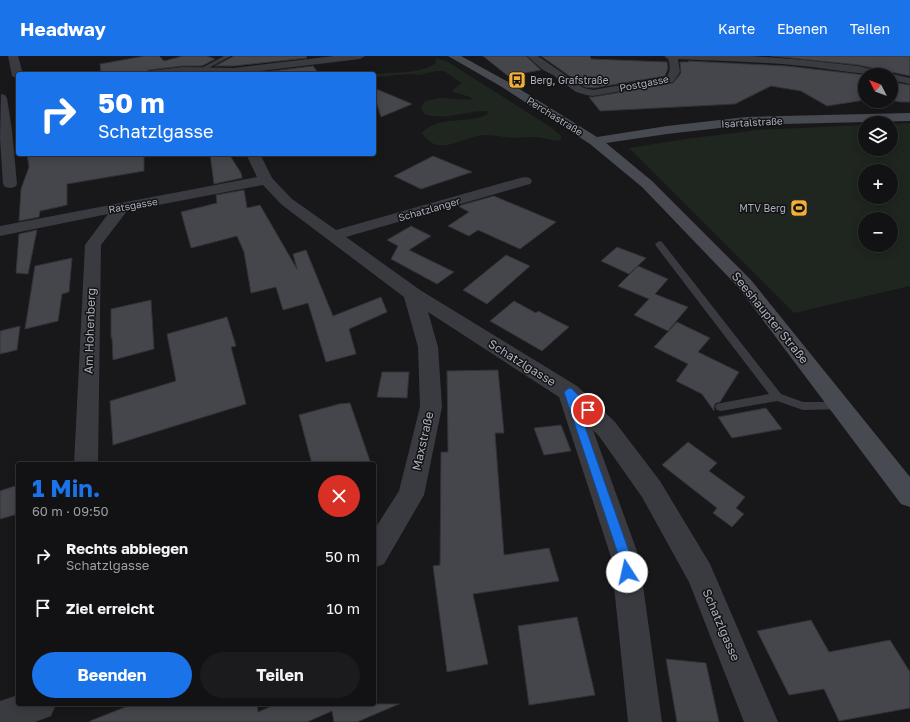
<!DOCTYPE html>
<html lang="de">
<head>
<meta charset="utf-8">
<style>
	body { margin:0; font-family:"Golos Text",sans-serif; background:#1b1b1d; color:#f1f3f6; height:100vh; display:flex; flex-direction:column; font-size:15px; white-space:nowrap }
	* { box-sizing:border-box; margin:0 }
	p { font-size:13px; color:#9c9ea0 }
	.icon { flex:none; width:22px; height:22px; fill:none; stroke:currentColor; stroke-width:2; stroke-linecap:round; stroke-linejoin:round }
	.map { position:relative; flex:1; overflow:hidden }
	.side { position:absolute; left:16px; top:406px; width:360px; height:244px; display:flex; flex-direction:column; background:#121214; border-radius:4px; box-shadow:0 2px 10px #0003,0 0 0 1px #313234 }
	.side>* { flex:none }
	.top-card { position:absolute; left:16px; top:16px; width:360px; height:84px; border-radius:4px; box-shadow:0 2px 10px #0003,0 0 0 1px #313234; background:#1a73e8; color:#fff; overflow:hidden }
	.needle { width:26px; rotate:312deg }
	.tools { position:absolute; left:858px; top:12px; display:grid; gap:8px }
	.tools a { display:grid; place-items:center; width:40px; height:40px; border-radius:50%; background:#121214; box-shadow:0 2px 10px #0003,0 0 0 1px #313234; font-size:20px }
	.pin { position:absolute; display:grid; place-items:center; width:34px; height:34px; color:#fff; margin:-17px; border:2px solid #fff; border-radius:50%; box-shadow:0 1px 4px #0007 }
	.me { position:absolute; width:44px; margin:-22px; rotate:350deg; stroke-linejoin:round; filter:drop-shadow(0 0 3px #0008) }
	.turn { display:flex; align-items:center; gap:14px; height:84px; padding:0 16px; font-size:18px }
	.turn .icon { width:52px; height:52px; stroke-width:2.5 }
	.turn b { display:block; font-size:28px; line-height:34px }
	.round { display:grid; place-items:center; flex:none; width:42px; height:42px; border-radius:21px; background:#1b1b1d }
	.summary { display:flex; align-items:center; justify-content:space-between; height:68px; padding:0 16px }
	h1 { font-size:24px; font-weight:700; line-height:30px; color:#1a73e8 }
	.button { display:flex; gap:8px; margin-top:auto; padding:8px 16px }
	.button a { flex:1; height:46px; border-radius:24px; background:#1a73e8; color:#fff; font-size:16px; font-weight:700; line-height:46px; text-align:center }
	.button a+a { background:#1b1b1d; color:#f1f3f6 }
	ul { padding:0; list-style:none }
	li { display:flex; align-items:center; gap:12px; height:52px; padding:0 16px }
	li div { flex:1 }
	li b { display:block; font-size:15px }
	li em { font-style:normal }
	header { display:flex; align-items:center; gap:24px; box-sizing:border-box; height:56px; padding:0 20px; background:#1a73e8; color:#fff }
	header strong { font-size:19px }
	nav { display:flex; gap:22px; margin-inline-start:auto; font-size:14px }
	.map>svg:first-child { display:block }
	.green { fill:#1e261f; fill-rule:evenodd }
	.building { fill:#45464b; stroke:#323337 }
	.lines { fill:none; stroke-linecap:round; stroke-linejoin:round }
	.service { fill:#393b40; fill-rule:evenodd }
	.minor { fill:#393b40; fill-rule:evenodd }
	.secondary { fill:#474a50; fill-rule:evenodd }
	.route { fill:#1a73e8; stroke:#114b97 }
	.labels { text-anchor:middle; stroke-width:3; stroke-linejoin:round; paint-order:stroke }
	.far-poi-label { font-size:10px; fill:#abb0ba; stroke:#131316; text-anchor:start }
	.far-street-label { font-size:10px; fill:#abb0ba; stroke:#131316 }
	.street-label { font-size:12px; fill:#abb0ba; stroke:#131316 }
</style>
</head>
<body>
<header>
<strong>Headway</strong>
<nav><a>Karte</a><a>Ebenen</a><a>Teilen</a></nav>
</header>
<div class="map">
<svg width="910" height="666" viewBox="0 0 910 666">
	<rect width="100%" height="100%" fill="#18181b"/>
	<path class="green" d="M436,2L448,6L552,72L561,80V84C555,86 549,83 543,82C532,80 523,82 512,82C503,81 494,79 484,79C463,80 439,103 422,77C438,58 475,69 488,57L486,55C465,55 445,65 424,58L421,52L425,45L440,42L473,44L470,41L453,36L454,33L461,27L444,15H435L419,19L409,18L374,21V18C391,16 422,18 436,7Z
		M910,67V230L794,257L629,92L685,83L758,74L865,69V93H891V68ZM865,115H891V141H865ZM865,163H891V189H865Z"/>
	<path class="building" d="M145,0H159L164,5L183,0H207L215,3L202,10H183L149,14L143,18H101L100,8Z
		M234,0H306L307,2L234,10H215Z
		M483,0H526L541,14L508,20Z
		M541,0H590L591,3L667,6L668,12L665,20L593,32L585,31Z
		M771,0H910V20L858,9Z
		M688,5L787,10L865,19V44L827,50L801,35L771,30L735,48L600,55L589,41H593L673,27L681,17L680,6H689Z
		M313,10L319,18H248Z
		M891,26L910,29V46H900L891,44Z
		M374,32L412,48L381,61L374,39Z
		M27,98H144V115L67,128V149L40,155L39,161L19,165L21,133L29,111Z
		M210,98H229L241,117L242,122L214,128Z
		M433,100L472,116L421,133L394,120Z
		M244,134L247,152L260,149L297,213L293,198L306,194L333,260L381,241L387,256L349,273L356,298L326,306L308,247L283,254L276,231L251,237L244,196L237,180L191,192L181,156L217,147L216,139Z
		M494,140L556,166L520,193L478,174L469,180L448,170L469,156L458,150Z
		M411,170L431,180L409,194L454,216L437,228L391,203L398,190L387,184Z
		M37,174L28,218L16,217L19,178Z
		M617,191L646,202L629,218L601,205Z
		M506,199L530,210L487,248L463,234Z
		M72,202L69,236L62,238L58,265L25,273L35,210Z
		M638,210L668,223L655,238L688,251L668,275L634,259L649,243L618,230Z
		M151,244L154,293L113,304L112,282H111V253Z
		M514,245L536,257L538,255L569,271L542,295L490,265Z
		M227,261L236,290L231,291L246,348L113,389L110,345L176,325L167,278Z
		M677,266L710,282L698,296L739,316L720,346L716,347L714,350V355L702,338L676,325L688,308L654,291Z
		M20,270L17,294L0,298V275Z
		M498,314L504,377H495L504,499L549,492L559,525L473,538L488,608L447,616L433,510L440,509L441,396H448L447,315Z
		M382,316H409L407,342L377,341Z
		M350,347L371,408H312L299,359L339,348Z
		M766,352L782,373L732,382L718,361Z
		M561,369L571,395L544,399L534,372Z
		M688,386L717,407L709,415L745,441L736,452L744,458L732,471L713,457L717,452L662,409Z
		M18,429V458L0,463V435Z
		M577,561L595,639L529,649L518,570Z
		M811,564L829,596L890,584L910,616V652L839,665L824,633L789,639L757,575Z
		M666,603L706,607L719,666H677Z
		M133,648H257L258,656L277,648H399L357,666H334L332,655L307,666H90V665Z"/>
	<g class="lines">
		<path class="service" d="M224,0H231L201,16L196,15Z
			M659,185L662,186L781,338L803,346H840L844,347L846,350L844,353L803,354L777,345L721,355L717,354L715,351L717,348L721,347L769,338L656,190L655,188Z"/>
		<path class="minor" d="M8,0H18L23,18H18V23L12,20Z
			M334,0H365L360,3L236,18H144L149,15L183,11L234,12Z
			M527,0H538L584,32L593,34L666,21C671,16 670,9 668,3L664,0H751L804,4L858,10L910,22V28L891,24V19C861,19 833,13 803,10C762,6 720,5 678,3L680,16L673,26L593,40L586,39L576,36L553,19L543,14Z
			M1,38L5,39L7,42L12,74L17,128L15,131L10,132L5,131L3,128L0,82Z
			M246,98H260L272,122L292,143L336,174L520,122L525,121L530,122L532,125L530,128L346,181L420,234L577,330L615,366L660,425L710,508L778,666H744L689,526L642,441L599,380L593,374L639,501L662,666H628L611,501L559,341L428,256L438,291L442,351L424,439L384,508L374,512V474L399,435L420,351L418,291L404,241L282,149L263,129L127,155L101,189L98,408H74L85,189L108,158L0,180V170L257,121Z
			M18,639V648H56L51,660L35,666H0V645Z"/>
		<path class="secondary" d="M448,0H461L510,27L597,81L667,70L746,61L910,57V65L746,69L667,78L606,87L652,125L751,224L910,421V451L901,448L739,232L642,131L590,88L502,31Z"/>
	</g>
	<path class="route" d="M569,332L572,333L593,354L588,358L578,351L631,501L633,516L631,520L627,522L623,520L619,501L564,336Z"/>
	<defs>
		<symbol id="bus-square" viewBox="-11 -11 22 22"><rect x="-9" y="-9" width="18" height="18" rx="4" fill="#f1af3a" stroke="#131316"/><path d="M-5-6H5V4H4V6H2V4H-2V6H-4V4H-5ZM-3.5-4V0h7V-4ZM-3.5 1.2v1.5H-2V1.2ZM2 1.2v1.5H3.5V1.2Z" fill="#111"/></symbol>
		<symbol id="stadium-square" viewBox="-11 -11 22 22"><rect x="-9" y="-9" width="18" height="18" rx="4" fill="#f1af3a" stroke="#131316"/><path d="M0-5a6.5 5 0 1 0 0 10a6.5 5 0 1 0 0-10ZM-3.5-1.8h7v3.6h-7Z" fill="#111"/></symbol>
	</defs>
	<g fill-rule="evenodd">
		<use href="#bus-square" x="507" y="14" width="20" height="20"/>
		<use href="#stadium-square" x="789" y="142" width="20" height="20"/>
	</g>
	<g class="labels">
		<g class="far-poi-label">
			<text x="530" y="28">Berg, Grafstraße</text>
			<text x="786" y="156" text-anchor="end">MTV Berg</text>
		</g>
		<g class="far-street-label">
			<text transform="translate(644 27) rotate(-11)" y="4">Postgasse</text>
			<text transform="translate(555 60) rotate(32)" y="4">Perchastraße</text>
			<text transform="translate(752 66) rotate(-3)" y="4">Isartalstraße</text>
			<text transform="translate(133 149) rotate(-10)" y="4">Ratsgasse</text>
			<text transform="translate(429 153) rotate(-16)" y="4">Schatzlanger</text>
		</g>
		<g class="street-label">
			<text transform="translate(770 262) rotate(51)" y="4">Seeshaupter Straße</text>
			<text transform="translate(90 275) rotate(-88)" y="4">Am Hohenberg</text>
			<text transform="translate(522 307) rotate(32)" y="4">Schatzlgasse</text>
			<text transform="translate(423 385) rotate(-77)" y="4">Maxstraße</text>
			<text transform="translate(721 569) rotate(67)" y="4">Schatzlgasse</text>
		</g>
	</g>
</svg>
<div class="tools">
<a><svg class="needle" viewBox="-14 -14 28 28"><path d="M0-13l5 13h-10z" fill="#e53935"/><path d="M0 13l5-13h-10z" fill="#9c9ea0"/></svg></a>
<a><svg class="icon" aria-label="layers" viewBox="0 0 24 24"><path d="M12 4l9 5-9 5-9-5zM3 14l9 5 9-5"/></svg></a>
<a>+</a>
<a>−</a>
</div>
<div class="pin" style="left:588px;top:354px;background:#d93025"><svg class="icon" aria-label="arrive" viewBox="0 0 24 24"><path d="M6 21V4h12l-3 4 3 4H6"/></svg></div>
<svg class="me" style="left:627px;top:516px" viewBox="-20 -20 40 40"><circle r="19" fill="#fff"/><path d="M0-13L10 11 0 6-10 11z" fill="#1a73e8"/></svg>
<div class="top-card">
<div class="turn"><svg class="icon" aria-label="right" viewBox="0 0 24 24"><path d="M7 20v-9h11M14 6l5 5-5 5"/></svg><div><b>50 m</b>Schatzlgasse</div></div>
</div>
<section class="side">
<div class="summary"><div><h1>1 Min.</h1><p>60 m · 09:50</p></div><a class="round" style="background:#d93025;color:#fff"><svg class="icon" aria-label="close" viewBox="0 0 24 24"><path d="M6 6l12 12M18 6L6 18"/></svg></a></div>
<ul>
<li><svg class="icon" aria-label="right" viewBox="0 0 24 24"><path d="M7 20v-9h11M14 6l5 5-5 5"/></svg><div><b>Rechts abbiegen</b><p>Schatzlgasse</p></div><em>50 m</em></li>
<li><svg class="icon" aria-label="arrive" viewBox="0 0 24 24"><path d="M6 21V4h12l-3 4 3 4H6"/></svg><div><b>Ziel erreicht</b></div><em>10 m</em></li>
</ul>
<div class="button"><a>Beenden</a><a>Teilen</a></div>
</section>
</div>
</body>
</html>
